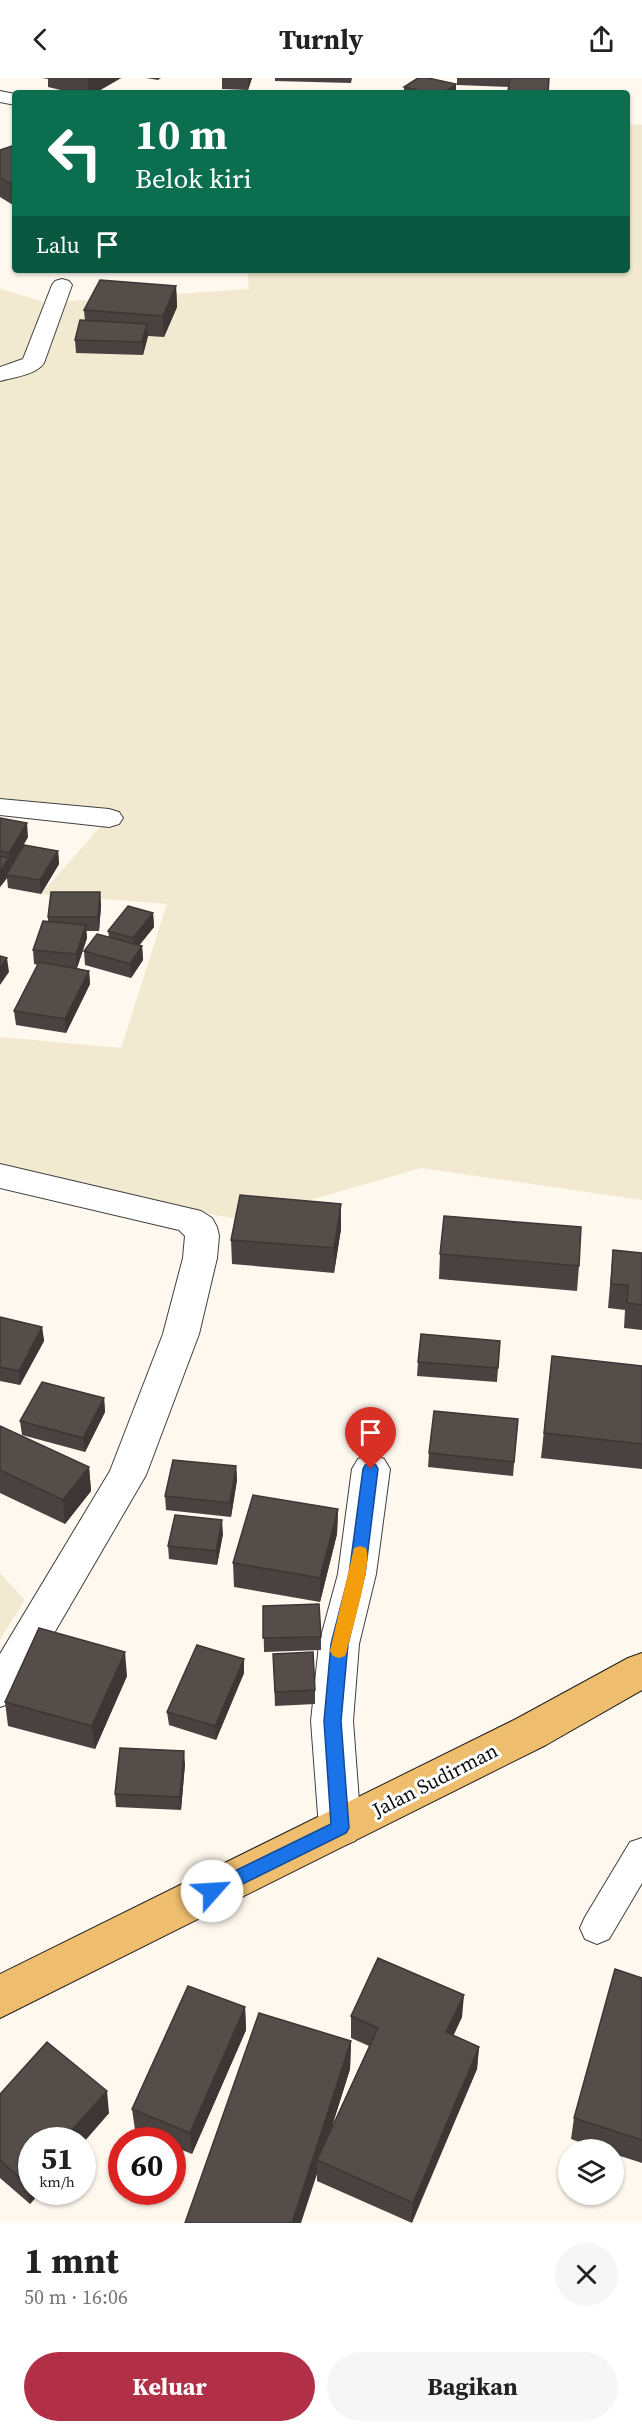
<!DOCTYPE html>
<html lang="id">
<head>
<meta charset="utf-8">
<style>
	body { margin:0; font-family:"Source Serif 4",serif; background:#f6f6f6; color:#222; height:100vh; display:flex; flex-direction:column; font-size:22px; white-space:nowrap }
	* { box-sizing:border-box; margin:0 }
	p { font-size:20px; color:#767676 }
	.icon { flex:none; width:33px; height:33px; fill:none; stroke:currentColor; stroke-width:2; stroke-linecap:round; stroke-linejoin:round }
	.map { position:relative; height:2145px; overflow:hidden }
	.side { display:flex; flex-direction:column; background:#fff; flex:1 }
	.side>* { flex:none }
	.banner { position:absolute; left:12px; top:12px; width:618px; height:183px; border-radius:6px; box-shadow:0 2px 4px #0004; background:#0b6e4f; color:#fff; overflow:hidden }
	.fabs { position:absolute; left:558px; top:2061px; display:grid; gap:12px }
	.fabs a { display:grid; place-items:center; width:66px; height:66px; border-radius:50%; background:#fff; box-shadow:0 2px 4px #0004; font-size:30px }
	.speed { position:absolute; left:18px; top:2049px; display:flex; gap:12px; font-size:30px; font-weight:700; text-align:center }
	.speed>* { display:grid; place-content:center; width:78px; height:78px; border-radius:50%; background:#fff; box-shadow:0 2px 4px #0004; line-height:1 }
	.speed small { font-size:15px; font-weight:400 }
	.speed .limit { border:9px solid #d22; background:#fff; color:#111 }
	.pin { position:absolute; display:grid; place-items:center; width:51px; height:51px; color:#fff; margin:-62px -26px; border-radius:50% 50% 50% 0; rotate:-45deg; box-shadow:0 0 6px #0007 }
	.pin .icon { rotate:45deg }
	.me { position:absolute; width:66px; margin:-33px; rotate:64deg; stroke-linejoin:round; filter:drop-shadow(0 0 4px #0008) }
	.turn { display:flex; align-items:center; gap:21px; height:126px; padding:0 24px; font-size:27px }
	.turn .icon { width:78px; height:78px; stroke-width:2.5 }
	.turn b { display:block; font-size:42px; line-height:51px }
	.then { display:flex; align-items:center; height:57px; padding:0 24px; background:#0003; gap:12px; font-size:22px }
	.round { display:grid; place-items:center; flex:none; width:63px; height:63px; border-radius:32px; background:#f6f6f6 }
	.head { display:flex; align-items:center; justify-content:space-between; height:102px; padding:0 24px }
	h1 { font-size:36px; font-weight:700; line-height:45px }
	.primary-button { display:flex; gap:12px; margin-top:auto; padding:12px 24px }
	.primary-button a { flex:1; height:69px; border-radius:36px; background:#b23047; color:#fff; font-size:24px; font-weight:700; line-height:69px; text-align:center }
	.primary-button a+a { background:#f6f6f6; color:#222 }
	header { display:flex; justify-content:space-between; align-items:center; height:78px; padding:0 24px; background:#fff; font-size:27px; font-weight:700 }
	.map>svg:first-child { display:block }
	.farmland { fill:#f2ead0 }
	.lines { fill:none; stroke-linecap:round; stroke-linejoin:round }
	.service-casing { stroke:#404040; stroke-width:2 }
	.minor-casing { stroke:#404040; stroke-width:2 }
	.primary-casing { stroke:#1e1e1e; stroke-width:2 }
	.service { fill:#fff; fill-rule:evenodd }
	.minor { fill:#fff; fill-rule:evenodd }
	.primary { fill:#eebe6e; fill-rule:evenodd }
	.wall { fill:#494240 }
	.shaded-wall { fill:#3c3634 }
	.building { fill:#554d4a; stroke:#3c3634; stroke-width:1.5 }
	.route { fill:#1a73e8; stroke:#114b97; stroke-width:1.5 }
	.slow { fill:#f59e0b }
	.labels { text-anchor:middle; stroke-width:6; stroke-linejoin:round; paint-order:stroke }
	.near-street-label { font-size:20px; fill:#0d0d0d; stroke:#fff }
</style>
</head>
<body>
<header><svg class="icon" aria-label="back" viewBox="0 0 24 24"><path d="M15 5l-7 7 7 7"/></svg>Turnly<svg class="icon" aria-label="share" viewBox="0 0 24 24"><path d="M12 15V3M7 8l5-5 5 5M5 13v7h14v-7"/></svg></header>
<div class="map">
<svg width="642" height="2145" viewBox="0 0 642 2145">
	<rect width="100%" height="100%" fill="#fef8ee"/>
	<path class="farmland" d="M627,46L642,47V1122L421,1090L241,1142L0,1094V959L121,970L167,826L41,816L108,740L0,728V211L42,223L51,235L56,224L249,211L247,192H627Z
		M0,1495L25,1522L0,1562Z"/>
	<g class="lines">
		<defs>
			<path id="service" d="M642,1760V1805L609,1861L597,1866L585,1861L580,1850L585,1839L630,1764Z"/>
			<path id="minor" d="M0,13L15,16V27L0,24Z
				M62,201L69,203L72,207L44,285C36,297 14,299 0,303V289L23,281L52,207L55,203Z
				M0,721L109,731L119,734L123,740L119,746L109,749L0,737Z
				M0,1086L201,1133L212,1140L217,1149L219,1158L217,1180L199,1256L146,1397L14,1624L0,1629V1576L110,1393L163,1256L183,1180L185,1158L179,1152L0,1110Z
				M371,1376L384,1381L390,1391L376,1496L359,1566L353,1643L361,1750L355,1763L340,1769L325,1763L319,1750L311,1643L319,1566L338,1496L352,1391L358,1381Z"/>
			<path id="primary" d="M642,1575V1612L546,1667L0,1940V1896L516,1641L628,1580Z"/>
		</defs>
		<use href="#service" class="service-casing"/>
		<use href="#minor" class="minor-casing"/>
		<use href="#primary" class="primary-casing"/>
		<use href="#service" class="service"/>
		<use href="#minor" class="minor"/>
		<use href="#primary" class="primary"/>
	</g>
	<path class="wall" d="M42,0H121L95,15H73L48,9V1Z
		M146,0H161L158,2Z
		M222,0H252L248,12L222,11Z
		M275,0H352L351,5L275,3Z
		M457,0H549L548,15H508L509,9L457,7Z
		M404,9L456,15H404Z
		M15,67L13,127L0,119V72Z
		M176,208L177,229L164,259L148,258L143,277L76,275L75,262L85,243L84,232Z
		M0,740L28,759L11,788H10V790L58,773L59,786L41,816L8,810L7,800L0,809Z
		M100,814L101,828L99,853H86L87,860L77,890L89,893L90,906L66,955L16,947L14,933L38,887L34,886L33,872L48,843V839Z
		M153,835L154,849L139,867L142,868L143,882L131,900L85,887L84,873L109,859L108,853Z
		M341,1151L334,1195L232,1186L231,1162Z
		M613,1172L642,1175V1252L624,1250L625,1232L608,1230Z
		M440,1176L579,1188L577,1213L439,1201Z
		M0,1239L42,1249L44,1263L20,1307L0,1303Z
		M500,1263L497,1304L417,1298L418,1284Z
		M552,1278L642,1288V1391L541,1380Z
		M104,1320L105,1334L85,1374L22,1357L20,1343Z
		M518,1341L513,1398L428,1389L429,1375Z
		M0,1348L89,1389L91,1413L65,1446L0,1415Z
		M236,1388L237,1402L231,1439L166,1432L165,1418Z
		M338,1431L337,1456L320,1524L234,1509L233,1485Z
		M223,1456L217,1487L169,1481L168,1468Z
		M263,1528L321,1559V1572L264,1574Z
		M273,1576L315,1612V1626L275,1628Z
		M244,1581V1595L216,1662L169,1647L167,1634Z
		M127,1598L95,1671L8,1648L5,1624Z
		M185,1686L181,1732L116,1729L115,1716Z
		M642,1900V2085L614,2076V2072H601L571,2061L574,2040Z
		M245,1929L246,1952L192,2076L172,2068V2062H160L135,2052L132,2031Z
		M351,1938L462,1939L453,1957L479,1969L477,1991L412,2145L317,2103V2096L185,2145L351,1963L350,1991L331,2051L369,1968L351,1960Z
		M0,2016L109,2035L82,2066V2062L30,2126L0,2100Z"/>
	<path class="shaded-wall" d="M88,0H121L95,15H89Z
		M248,0H252L248,12Z
		M456,6V15H443Z
		M15,105V126L13,127L11,106Z
		M176,208L177,229L164,259L163,238Z
		M147,246L148,258L143,277L142,264Z
		M27,745L28,759L11,788L9,775Z
		M58,773L59,786L41,816L40,802Z
		M9,780L11,794L6,797L7,800L0,809V793Z
		M100,814L101,828L99,853L98,839Z
		M153,835L154,849L134,874L133,860Z
		M86,847L87,860L77,890L76,876Z
		M142,868L143,882L131,900L130,886Z
		M7,880L9,894L0,907V890Z
		M89,893L90,906L66,955L65,941Z
		M341,1126V1151L334,1195V1170Z
		M42,1249L44,1263L20,1307L19,1293Z
		M104,1320L105,1334L85,1374L83,1360Z
		M236,1388L237,1402L231,1439L230,1425Z
		M89,1389L91,1413L65,1446L63,1422Z
		M338,1431L337,1456L320,1524V1500Z
		M222,1442L223,1456L217,1487L216,1473Z
		M125,1574L127,1598L95,1671L92,1648Z
		M244,1581V1595L216,1662L215,1648Z
		M184,1673L185,1686L181,1732L180,1719Z
		M464,1917L462,1939L445,1976L446,1954Z
		M245,1929L246,1952L192,2076L190,2055Z
		M351,1963L350,1991L321,2084L317,2082V2096L301,2145H292Z
		M479,1969L477,1991L411,2145L413,2125Z
		M107,2013L109,2035L82,2066V2062H63Z
		M32,2098V2114H41L30,2126L26,2105Z"/>
	<path class="building" d="M418,0H428L456,6L443,15H429L404,9Z
		M510,0H549L548,15L508,13Z
		M15,67V105L11,106L0,100V72Z
		M100,202L176,208L163,238L84,232Z
		M80,242L147,246L142,264L75,262Z
		M0,740L27,745L9,775L0,773Z
		M24,767L58,773L40,802L6,797Z
		M0,778L9,780L0,793Z
		M51,814H100L98,839H48Z
		M128,828L153,835L133,860L108,853Z
		M43,843L86,847L76,876L33,872Z
		M97,856L142,868L130,886L84,873Z
		M0,878L7,880L0,890Z
		M39,884L89,893L65,941L14,933Z
		M240,1117L341,1126L334,1170L231,1162Z
		M444,1138L581,1149L579,1188L440,1176Z
		M613,1172L642,1175V1227L627,1225L628,1207L611,1206Z
		M0,1239L42,1249L19,1293L0,1289Z
		M421,1256L500,1263L498,1290L418,1284Z
		M552,1278L642,1288V1366L544,1355Z
		M42,1304L104,1320L83,1360L20,1343Z
		M434,1333L518,1341L514,1384L429,1375Z
		M0,1348L89,1389L63,1422L0,1392Z
		M173,1382L236,1388L230,1425L165,1418Z
		M253,1417L338,1431L320,1500L233,1485Z
		M175,1437L222,1442L216,1473L168,1468Z
		M319,1526L321,1559L263,1560V1528Z
		M39,1550L125,1574L92,1648L5,1624Z
		M197,1567L244,1581L215,1648L167,1634Z
		M313,1574L315,1612L275,1614L273,1576Z
		M120,1670L184,1673L180,1719L115,1716Z
		M378,1880L464,1917L446,1954L479,1969L413,2125L317,2082L378,1950L351,1938Z
		M615,1891L642,1900V2062L574,2040Z
		M188,1908L245,1929L190,2055L132,2031Z
		M259,1935L351,1963L292,2145H185Z
		M47,1964L107,2013L63,2062H32V2098L26,2105L0,2082V2016Z"/>
	<path class="route" d="M371,1385L376,1387L378,1391L365,1496L348,1566L341,1643L349,1750L346,1755L212,1821L206,1819L203,1813L206,1807L331,1746L324,1643L331,1566L349,1496L363,1391L365,1387Z"/>
	<path class="slow" d="M360,1468L366,1470C373,1484 351,1554 347,1573L345,1578L339,1580L333,1578L330,1573L354,1470Z"/>
	<g class="labels">
		<g class="near-street-label">
			<text transform="translate(435 1702) rotate(-27)" y="7">Jalan Sudirman</text>
		</g>
	</g>
</svg>
<div class="fabs">
<a><svg class="icon" aria-label="layers" viewBox="0 0 24 24"><path d="M12 4l9 5-9 5-9-5zM3 14l9 5 9-5"/></svg></a>
</div>
<div class="speed"><div>51<small>km/h</small></div><div class="limit">60</div></div>
<div class="pin" style="left:371px;top:1391px;background:#d93025"><svg class="icon" aria-label="arrive" viewBox="0 0 24 24"><path d="M6 21V4h12l-3 4 3 4H6"/></svg></div>
<svg class="me" style="left:212px;top:1813px" viewBox="-20 -20 40 40"><circle r="19" fill="#fff"/><path d="M0-13L10 11 0 6-10 11z" fill="#1a73e8"/></svg>
<div class="banner">
<div class="turn"><svg class="icon" aria-label="left" viewBox="0 0 24 24"><path d="M17 20v-9H6M10 6l-5 5 5 5"/></svg><div><b>10 m</b>Belok kiri</div></div>
<div class="then">Lalu<svg class="icon" aria-label="arrive" viewBox="0 0 24 24"><path d="M6 21V4h12l-3 4 3 4H6"/></svg></div>
</div>
</div>
<section class="side">
<div class="head"><div><h1>1 mnt</h1><p>50 m · 16:06</p></div><a class="round"><svg class="icon" aria-label="close" viewBox="0 0 24 24"><path d="M6 6l12 12M18 6L6 18"/></svg></a></div>
<div class="primary-button"><a>Keluar</a><a>Bagikan</a></div>
</section>
</body>
</html>
